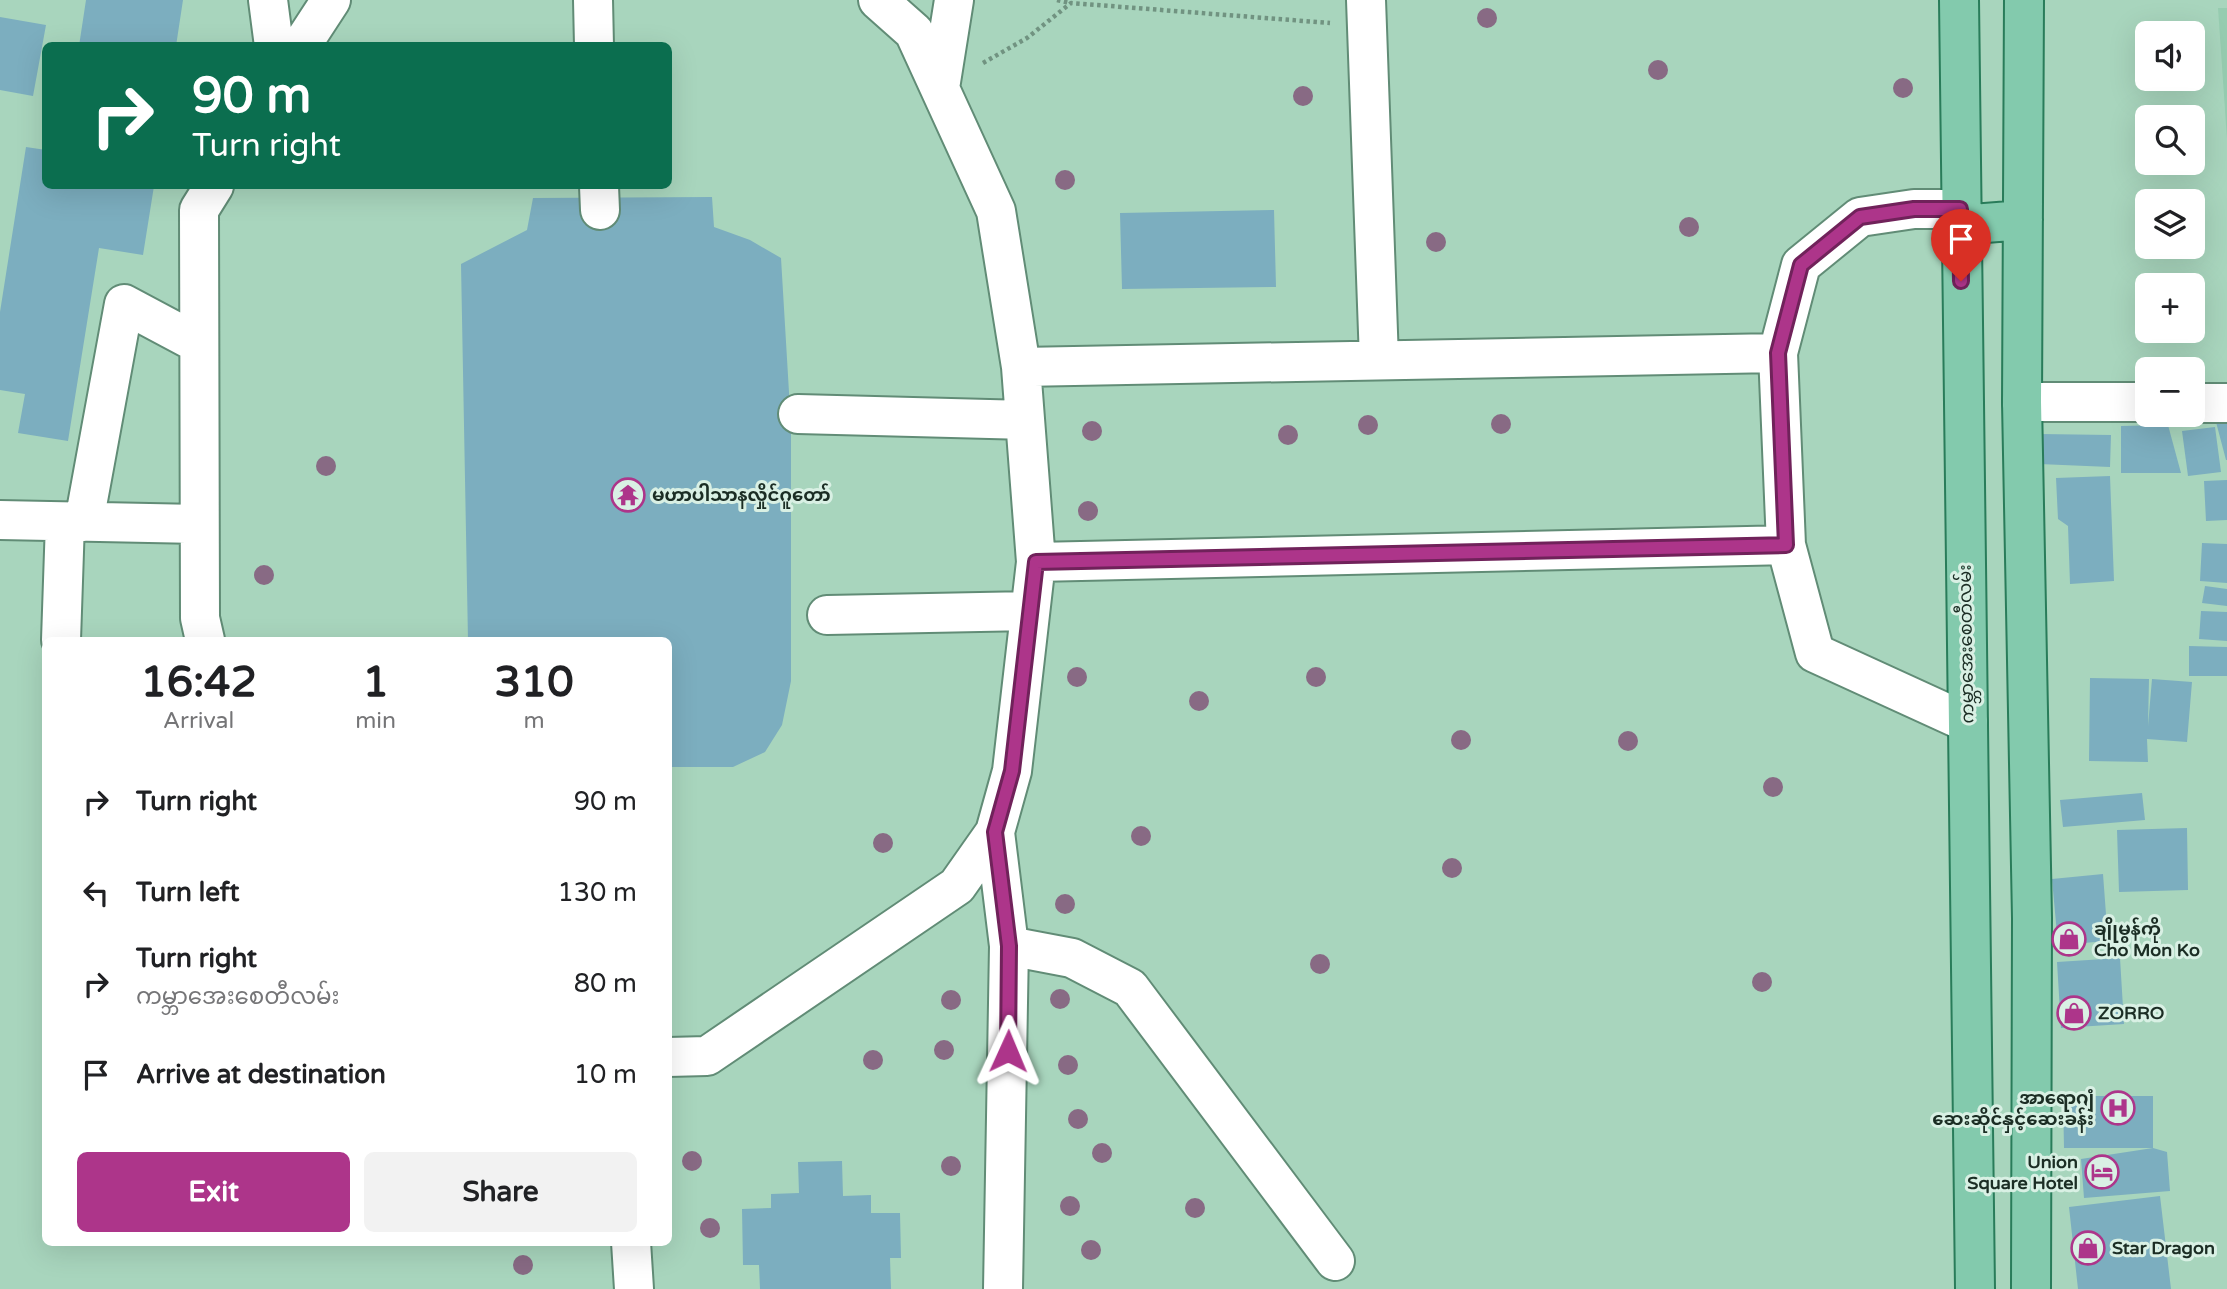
<!DOCTYPE html>
<html lang="en">
<head>
<meta charset="utf-8">
<style>
	body { margin:0; font-family:"Varela Round","Noto Sans Myanmar",sans-serif; background:#f2f2f2; color:#202124; height:100vh; display:flex; flex-direction:column; font-size:26px; white-space:nowrap }
	* { box-sizing:border-box; margin:0 }
	p { font-size:23px; color:#757577 }
	.icon { flex:none; width:38px; height:38px; fill:none; stroke:currentColor; stroke-width:2; stroke-linecap:round; stroke-linejoin:round }
	.map { position:relative; flex:1; overflow:hidden }
	.drawer { position:absolute; left:42px; top:637px; width:630px; height:609px; display:flex; flex-direction:column; background:#fff; border-radius:10px; box-shadow:0 7px 28px #0002 }
	.drawer>* { flex:none }
	.hud { position:absolute; left:42px; top:42px; width:630px; height:147px; border-radius:10px; box-shadow:0 7px 28px #0002; background:#0b6e4f; color:#fff; overflow:hidden }
	.controls { position:absolute; left:2135px; top:21px; display:grid; gap:14px }
	.controls a { display:grid; place-items:center; width:70px; height:70px; border-radius:10px; background:#fff; box-shadow:0 7px 28px #0002; font-size:35px }
	.pin { position:absolute; display:grid; place-items:center; width:60px; height:60px; color:#fff; margin:-72px -30px; border-radius:50% 50% 50% 0; rotate:-45deg; box-shadow:0 0 7px #0007 }
	.pin .icon { rotate:45deg }
	.me { position:absolute; width:77px; margin:-38px; rotate:1deg; stroke-linejoin:round; filter:drop-shadow(0 0 5px #0008) }
	.turn { display:flex; align-items:center; gap:24px; height:147px; padding:0 35px; font-size:32px }
	.turn .icon { width:91px; height:91px; stroke-width:2.5 }
	.turn b { display:block; font-size:49px; line-height:60px }
	.eta { display:flex; justify-content:space-evenly; align-items:center; height:119px; text-align:center }
	.eta b { font-size:42px; font-weight:800; line-height:49px }
	.button { display:flex; gap:14px; margin-top:auto; padding:14px 35px }
	.button a { flex:1; height:80px; border-radius:10px; background:#ad358a; color:#fff; font-size:28px; font-weight:800; line-height:80px; text-align:center }
	.button a+a { background:#f2f2f2; color:#202124 }
	ul { padding:0; list-style:none }
	li { display:flex; align-items:center; gap:21px; height:91px; padding:0 35px }
	li div { flex:1 }
	li b { display:block; font-size:26px }
	li em { font-style:normal }
	.map>svg:first-child { display:block }
	.built { fill:#96ccb0 }
	.building { fill:#7caebf }
	.lines { fill:none; stroke-linecap:round; stroke-linejoin:round }
	.minor-casing { stroke:#618c76; stroke-width:42 }
	.major-casing { stroke:#297c5a; stroke-width:42 }
	.path { stroke:#719381; stroke-width:4.5; stroke-dasharray:3.5 3.5; stroke-linecap:butt }
	.minor { stroke:#fff; stroke-width:38 }
	.major { stroke:#83caad; stroke-width:38 }
	.tree { fill:#886a84 }
	.route-casing { stroke:#70225a; stroke-width:18 }
	.route { stroke:#ad358a; stroke-width:12 }
	.labels { text-anchor:middle; stroke-width:6; stroke-linejoin:round; paint-order:stroke }
	.poi-label { font-size:18px; font-weight:bold; fill:#1b2d24; stroke:#d9f0e4; text-anchor:start }
	.street-label { font-size:18px; fill:#1b2d24; stroke:#d9f0e4 }
</style>
</head>
<body>
<div class="map">
<svg width="2227" height="1289" viewBox="0 0 2227 1289">
	<rect width="100%" height="100%" fill="#a8d5bd"/>
	<path class="built" d="M2218,8H2227V139Z"/>
	<path class="building" d="M86,0H183L176,46H79Z
		M0,17L46,25L33,96L0,90Z
		M26,147L46,150V186H154L143,255L99,248L68,441L18,433L25,394L0,390V312Z
		M712,197L714,227L750,240L781,258L791,426V681L782,725L765,752L733,767H668V640H468L461,264L527,230L533,198Z
		M1274,210L1276,287L1122,289L1120,213Z
		M2227,421V460H2226L2216,422Z
		M2168,425L2181,473H2121V426Z
		M2215,427L2221,472L2188,476L2182,431Z
		M2040,434L2111,435L2110,467L2039,464Z
		M2110,476L2114,581L2070,584L2068,526L2058,519L2056,478Z
		M2227,480V520L2206,521L2204,481Z
		M2202,543L2227,544V583L2200,581Z
		M2205,586L2227,589V606L2202,603Z
		M2201,611L2227,612V641L2199,639Z
		M2189,646L2227,647V676H2189Z
		M2090,678L2149,679L2148,726L2152,679L2192,682L2187,742L2147,739L2148,762L2089,761Z
		M2142,793L2145,820L2063,827L2060,800Z
		M2187,828L2188,890L2119,892L2117,830Z
		M2103,874L2108,941L2058,945L2052,879Z
		M2120,958L2124,1024L2061,1028L2057,962Z
		M2063,1096H2153V1148H2064Z
		M2153,1148L2167,1152L2170,1191L2084,1198L2081,1159Z
		M842,1161L843,1196L871,1195V1213H900L901,1258H890L891,1289H760L759,1265H743L742,1209L771,1208V1194L799,1193L798,1162Z
		M2160,1196L2171,1289H2078L2069,1207Z"/>
	<g class="lines">
		<defs>
			<path id="minor" d="M268,0L274,46
				M593,0L594,46
				M1366,0L1379,360
				M301,46L331,0
				M940,88L954,0
				M599,186L600,210
				M1960,209H1914L1860,217L1801,265L1778,353L1786,545L1815,653L1968,723
				M1021,367L1778,353
				M2022,402H2147
				M2193,403H2227
				M798,414L1025,420
				M0,520L199,524
				M84,522L124,304L199,344
				M1036,562L1786,545
				M827,615L1030,611
				M61,640L65,522
				M205,640L200,618L199,210L214,186
				M995,832L1009,946L1072,958L1130,988L1335,1261
				M668,1057L707,1056L957,886L995,832L1012,771L1036,562L1021,367L996,211L914,32L878,0
				M631,1242L634,1289
				M1003,1289L1009,946"/>
			<path id="major" d="M1959,0L1975,1289
				M2024,0L2022,402L2032,918L2031,1289
				M1960,225L2023,220"/>
		</defs>
		<use href="#minor" class="minor-casing"/>
		<use href="#major" class="major-casing"/>
		<path class="path" d="M1057,0L1070,3
			M983,63L1027,38L1071,3L1330,23"/>
		<use href="#minor" class="minor"/>
		<use href="#major" class="major"/>
	</g>
	<g class="tree">
		<circle cx="1487" cy="18" r="10"/>
		<circle cx="1658" cy="70" r="10"/>
		<circle cx="1903" cy="88" r="10"/>
		<circle cx="1303" cy="96" r="10"/>
		<circle cx="1065" cy="180" r="10"/>
		<circle cx="1689" cy="227" r="10"/>
		<circle cx="1436" cy="242" r="10"/>
		<circle cx="1501" cy="424" r="10"/>
		<circle cx="1368" cy="425" r="10"/>
		<circle cx="1092" cy="431" r="10"/>
		<circle cx="1288" cy="435" r="10"/>
		<circle cx="326" cy="466" r="10"/>
		<circle cx="1088" cy="511" r="10"/>
		<circle cx="264" cy="575" r="10"/>
		<circle cx="1077" cy="677" r="10"/>
		<circle cx="1316" cy="677" r="10"/>
		<circle cx="1199" cy="701" r="10"/>
		<circle cx="1461" cy="740" r="10"/>
		<circle cx="1628" cy="741" r="10"/>
		<circle cx="1773" cy="787" r="10"/>
		<circle cx="1141" cy="836" r="10"/>
		<circle cx="883" cy="843" r="10"/>
		<circle cx="1452" cy="868" r="10"/>
		<circle cx="1065" cy="904" r="10"/>
		<circle cx="1320" cy="964" r="10"/>
		<circle cx="1762" cy="982" r="10"/>
		<circle cx="1060" cy="999" r="10"/>
		<circle cx="951" cy="1000" r="10"/>
		<circle cx="944" cy="1050" r="10"/>
		<circle cx="873" cy="1060" r="10"/>
		<circle cx="1068" cy="1065" r="10"/>
		<circle cx="1078" cy="1119" r="10"/>
		<circle cx="1102" cy="1153" r="10"/>
		<circle cx="692" cy="1161" r="10"/>
		<circle cx="951" cy="1166" r="10"/>
		<circle cx="1070" cy="1206" r="10"/>
		<circle cx="1195" cy="1208" r="10"/>
		<circle cx="710" cy="1228" r="10"/>
		<circle cx="1091" cy="1250" r="10"/>
		<circle cx="523" cy="1265" r="10"/>
	</g>
	<g class="lines">
		<defs>
			<path id="route" d="M1008,1051L1009,946L995,832L1012,771L1036,562L1786,545L1778,353L1801,265L1860,217L1914,209H1960L1961,281"/>
		</defs>
		<use href="#route" class="route-casing"/>
		<use href="#route" class="route"/>
	</g>
	<defs>
		<symbol id="temple-ring" viewBox="-11 -11 22 22"><circle r="9.5" fill="#d9f0e4" stroke="#ad358a" stroke-width="1.5"/><path d="M0-6L5-2H3V0L6.5 2.5H4V6H1.5V3h-3V6H-4V2.5H-6.5L-3 0V-2H-5Z" fill="#ad358a"/></symbol>
		<symbol id="shop-ring" viewBox="-11 -11 22 22"><circle r="9.5" fill="#d9f0e4" stroke="#ad358a" stroke-width="1.5"/><path d="M-5-2.5h2.3a2.7 3.5 0 0 1 5.4 0H5L5.5 6h-11ZM-1.5-2.5h3a1.5 2.3 0 0 0-3 0Z" fill="#ad358a"/></symbol>
		<symbol id="hospital-ring" viewBox="-11 -11 22 22"><circle r="9.5" fill="#d9f0e4" stroke="#ad358a" stroke-width="1.5"/><path d="M-5-5h3v3.5h4V-5h3V5h-3V1.5h-4V5h-3Z" fill="#ad358a"/></symbol>
		<symbol id="hotel-ring" viewBox="-11 -11 22 22"><circle r="9.5" fill="#d9f0e4" stroke="#ad358a" stroke-width="1.5"/><path d="M-6-4.5h1.5V1H6V5H4.5V3h-9V5H-6ZM-4 0a1.8 1.8 0 1 1 3.6 0ZM.5 0V-2.5h3Q6-2.5 6 0Z" fill="#ad358a"/></symbol>
	</defs>
	<g fill-rule="evenodd">
		<use href="#temple-ring" x="609" y="476" width="38" height="38"/>
		<use href="#shop-ring" x="2050" y="920" width="38" height="38"/>
		<use href="#shop-ring" x="2055" y="994" width="38" height="38"/>
		<use href="#hospital-ring" x="2099" y="1089" width="38" height="38"/>
		<use href="#hotel-ring" x="2083" y="1153" width="38" height="38"/>
		<use href="#shop-ring" x="2069" y="1229" width="38" height="38"/>
	</g>
	<g class="labels">
		<g class="poi-label">
			<text x="652" y="501">မဟာပါသာနလှိုင်ဂူတော်</text>
			<text x="2094" y="935">ချိုမွန်ကို<tspan x="2094" dy="21">Cho Mon Ko</tspan></text>
			<text x="2098" y="1019">ZORRO</text>
			<text x="2094" y="1104" text-anchor="end">အာရောဂျံ<tspan x="2094" dy="21">ဆေးဆိုင်နှင့်ဆေးခန်း</tspan></text>
			<text x="2078" y="1168" text-anchor="end">Union<tspan x="2078" dy="21">Square Hotel</tspan></text>
			<text x="2112" y="1254">Star Dragon</text>
		</g>
		<g class="street-label">
			<text transform="translate(1966 644) rotate(-91)" y="6">ကမ္ဘာအေးစေတီလမ်း</text>
		</g>
	</g>
</svg>
<div class="controls">
<a><svg class="icon" aria-label="sound" viewBox="0 0 24 24"><path d="M4 9h4l5-4v14l-5-4H4zM17 9q2 3 0 6"/></svg></a>
<a><svg class="icon" aria-label="search" viewBox="0 0 24 24"><circle cx="10" cy="10" r="6"/><path d="M15 15l6 6"/></svg></a>
<a><svg class="icon" aria-label="layers" viewBox="0 0 24 24"><path d="M12 4l9 5-9 5-9-5zM3 14l9 5 9-5"/></svg></a>
<a>+</a>
<a>−</a>
</div>
<div class="pin" style="left:1961px;top:281px;background:#d93025"><svg class="icon" aria-label="arrive" viewBox="0 0 24 24"><path d="M6 21V4h12l-3 4 3 4H6"/></svg></div>
<svg class="me" style="left:1008px;top:1051px" viewBox="-20 -20 40 40"><path d="M0-17L14 15 0 8-14 15z" fill="#ad358a" stroke="#fff" stroke-width="4"/></svg>
<div class="hud">
<div class="turn"><svg class="icon" aria-label="right" viewBox="0 0 24 24"><path d="M7 20v-9h11M14 6l5 5-5 5"/></svg><div><b>90 m</b>Turn right</div></div>
</div>
<section class="drawer">
<div class="eta">
<div><b>16:42</b><p>Arrival</p></div>
<div><b>1</b><p>min</p></div>
<div><b>310</b><p>m</p></div>
</div>
<ul>
<li><svg class="icon" aria-label="right" viewBox="0 0 24 24"><path d="M7 20v-9h11M14 6l5 5-5 5"/></svg><div><b>Turn right</b></div><em>90 m</em></li>
<li><svg class="icon" aria-label="left" viewBox="0 0 24 24"><path d="M17 20v-9H6M10 6l-5 5 5 5"/></svg><div><b>Turn left</b></div><em>130 m</em></li>
<li><svg class="icon" aria-label="right" viewBox="0 0 24 24"><path d="M7 20v-9h11M14 6l5 5-5 5"/></svg><div><b>Turn right</b><p>ကမ္ဘာအေးစေတီလမ်း</p></div><em>80 m</em></li>
<li><svg class="icon" aria-label="arrive" viewBox="0 0 24 24"><path d="M6 21V4h12l-3 4 3 4H6"/></svg><div><b>Arrive at destination</b></div><em>10 m</em></li>
</ul>
<div class="button"><a>Exit</a><a>Share</a></div>
</section>
</div>
</body>
</html>
